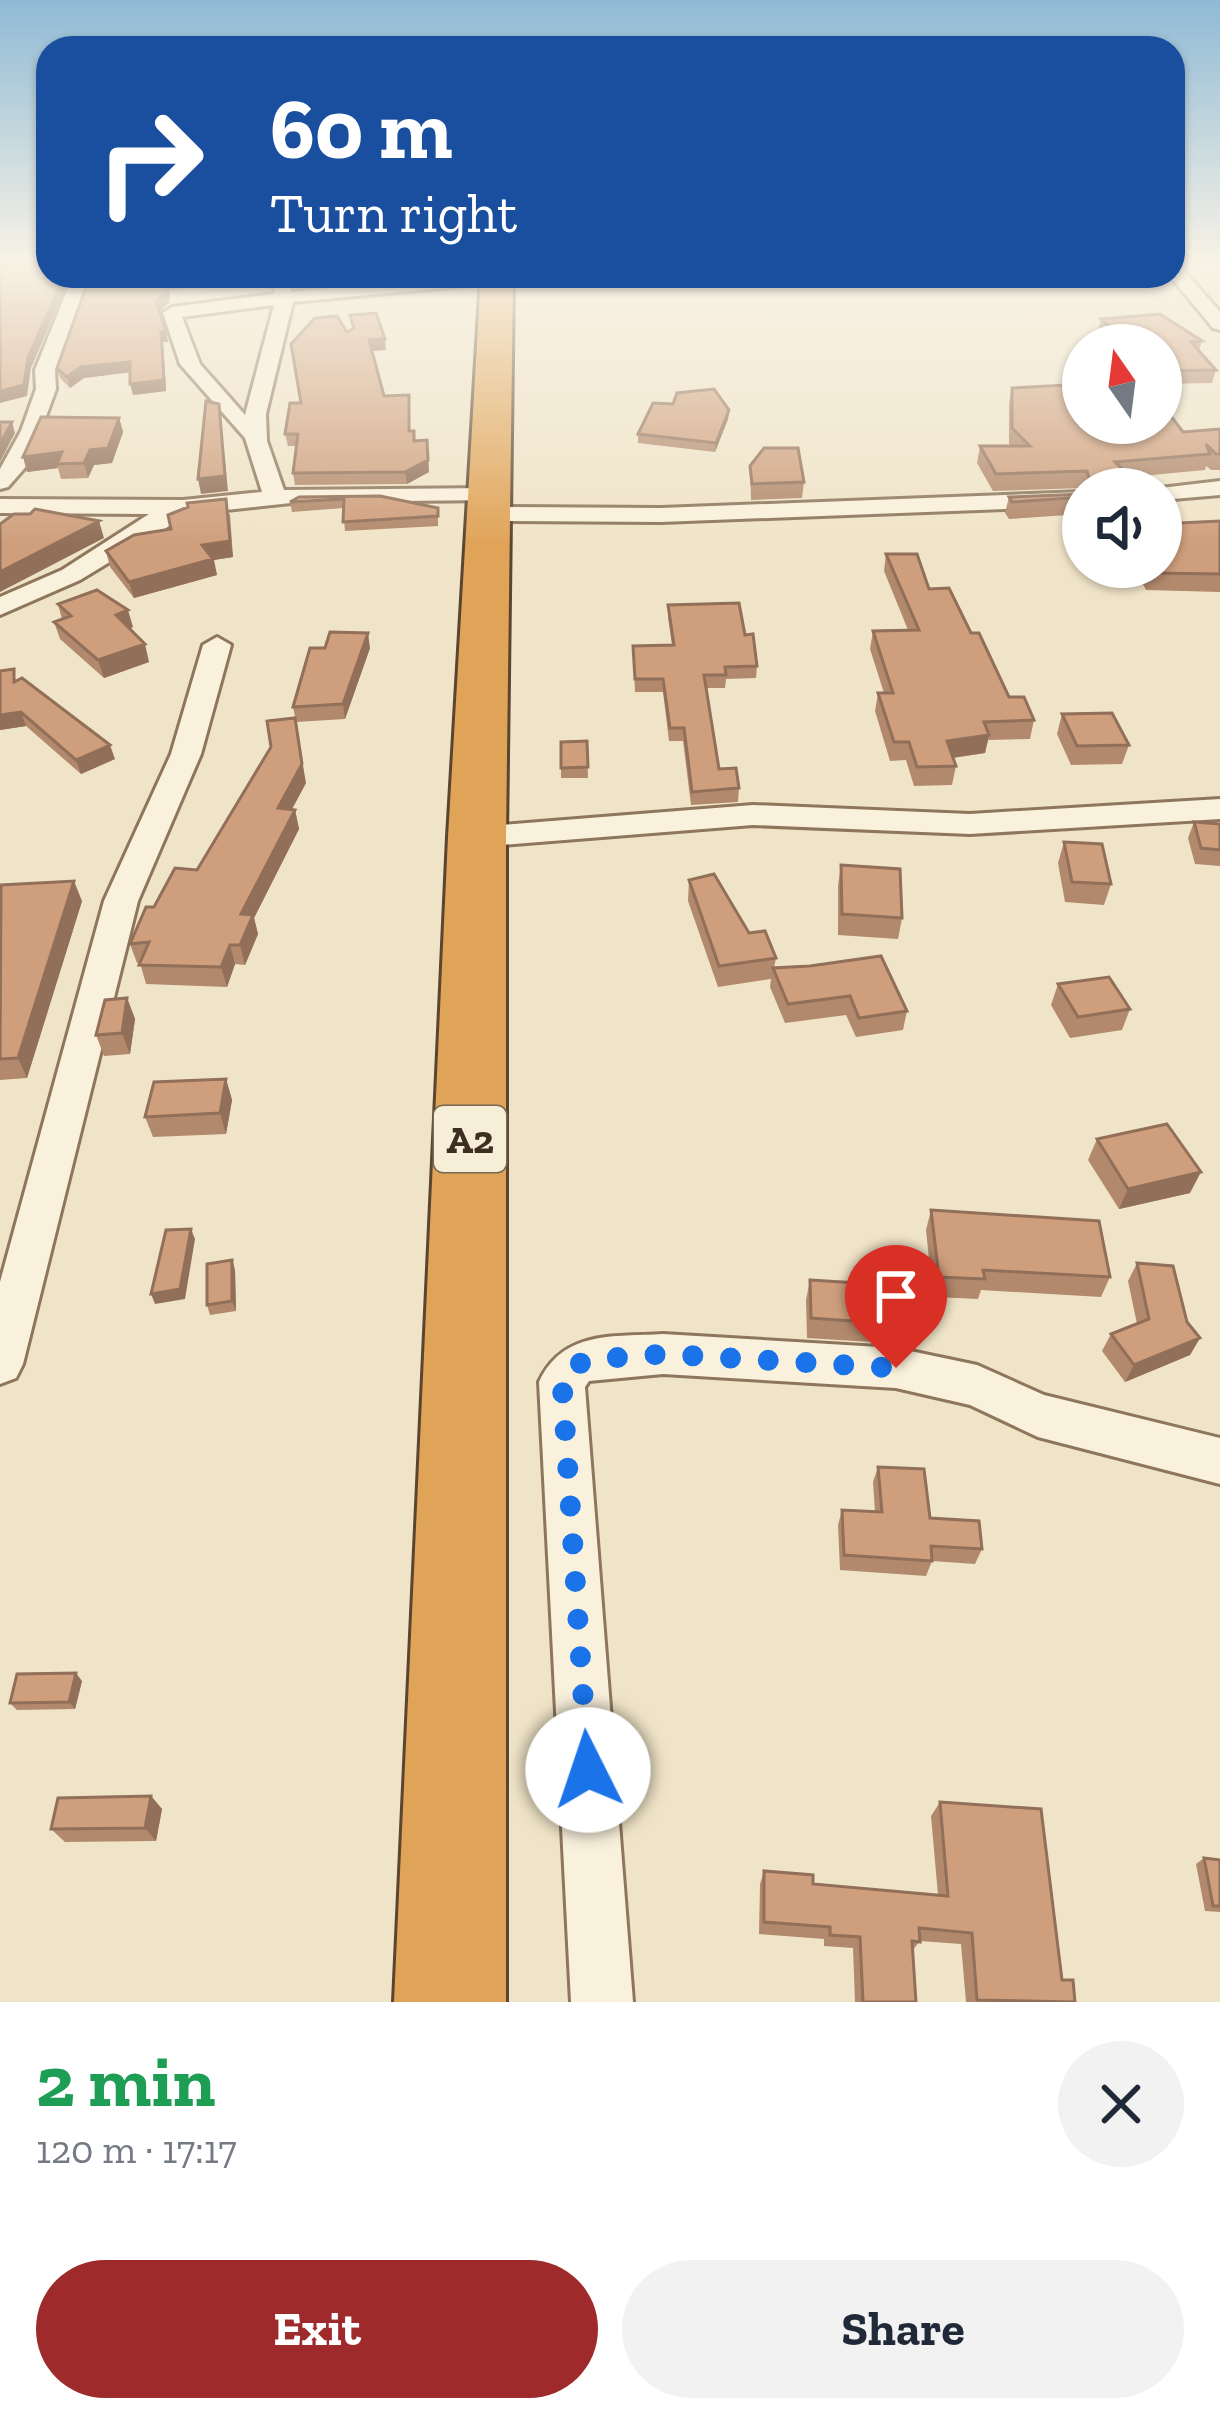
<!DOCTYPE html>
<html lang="en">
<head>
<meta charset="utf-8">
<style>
	body { margin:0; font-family:"Zilla Slab",serif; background:#f2f2f3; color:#1f2937; height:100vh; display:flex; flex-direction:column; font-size:45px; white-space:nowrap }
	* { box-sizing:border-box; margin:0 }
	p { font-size:39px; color:#747a83 }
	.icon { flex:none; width:66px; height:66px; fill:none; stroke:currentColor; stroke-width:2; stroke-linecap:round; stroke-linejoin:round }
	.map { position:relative; height:2002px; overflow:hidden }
	.side { display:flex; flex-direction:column; background:#fff; flex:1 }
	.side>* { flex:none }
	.guide { position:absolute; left:36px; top:36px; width:1149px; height:252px; border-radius:36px; box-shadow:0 3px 9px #0004; background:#1a4fa0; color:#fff; overflow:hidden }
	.needle { width:78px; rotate:346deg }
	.controls { position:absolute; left:1062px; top:324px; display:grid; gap:24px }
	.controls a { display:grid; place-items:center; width:120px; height:120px; border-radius:50%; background:#fff; box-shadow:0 3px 9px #0004; font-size:60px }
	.pin { position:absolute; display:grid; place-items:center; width:102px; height:102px; color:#fff; margin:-123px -51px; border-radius:50% 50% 50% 0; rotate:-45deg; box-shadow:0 0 12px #0007 }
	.pin .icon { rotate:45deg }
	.me { position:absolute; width:132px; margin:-66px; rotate:356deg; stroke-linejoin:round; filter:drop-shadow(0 0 9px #0008) }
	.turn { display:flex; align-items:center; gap:42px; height:252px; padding:0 36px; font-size:54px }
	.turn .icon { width:156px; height:156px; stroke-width:2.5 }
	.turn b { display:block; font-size:84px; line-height:102px }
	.round { display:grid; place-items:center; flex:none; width:126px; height:126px; border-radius:63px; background:#f2f2f3 }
	.summary { display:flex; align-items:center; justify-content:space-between; height:204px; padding:0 36px }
	h1 { font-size:72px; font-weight:800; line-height:90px; color:#1e9e55 }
	.primary-button { display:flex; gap:24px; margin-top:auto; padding:24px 36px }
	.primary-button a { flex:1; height:138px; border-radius:72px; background:#9e2a2b; color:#fff; font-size:48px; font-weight:800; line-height:138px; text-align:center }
	.primary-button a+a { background:#f2f2f3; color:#1f2937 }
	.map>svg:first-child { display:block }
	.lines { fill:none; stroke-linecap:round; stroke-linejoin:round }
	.street-casing { stroke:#8d765c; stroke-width:6 }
	.highway-casing { stroke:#5b4430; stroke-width:6 }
	.street { fill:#faf1dc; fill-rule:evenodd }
	.highway { fill:#e0a458; fill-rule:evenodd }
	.wall { fill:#b2896c }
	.shaded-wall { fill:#916f58 }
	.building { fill:#cf9f7d; stroke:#916f58; stroke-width:3 }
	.route { stroke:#1a73e8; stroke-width:21; stroke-dasharray:0 37.8 }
	.labels { text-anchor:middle; stroke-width:9; stroke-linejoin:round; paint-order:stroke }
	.shield { fill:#f7eed8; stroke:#756857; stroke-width:3 }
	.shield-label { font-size:39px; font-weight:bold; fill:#3d2e20 }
</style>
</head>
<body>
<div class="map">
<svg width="1220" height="2002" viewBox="0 0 1220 2002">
	<rect width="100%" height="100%" fill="#f0e4c8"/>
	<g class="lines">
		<defs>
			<path id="street" d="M1173,264L1179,265L1220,312V330L1213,328L1170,276Z
				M73,276H91L55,370L56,389L29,463L8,487L0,489V469L21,431L36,389L35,370Z
				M275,276H287L292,292L453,276H504L497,283L293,302L266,414L267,441L284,490L490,488L502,495L498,500L300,502L189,514L80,580L0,615V597L62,570L149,514L0,513V499L183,500L262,492L245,438L180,364L163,313L172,307L274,294ZM274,305L245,415L200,364L182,317Z
				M1220,481V495L1161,500V489H1152Z
				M1083,492V506L661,522L490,521L478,514L490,507L661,508Z
				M217,637L231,645L201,754L138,901L23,1364L16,1378L0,1384V1282L104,901L171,754L203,645Z
				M1220,799V819L970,834L753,825L477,847L461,837L477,827L753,805L970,814Z
				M663,1334L896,1348L977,1365L1044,1395L1220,1438V1484L1038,1437L970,1405L896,1388L663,1374L589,1381L585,1387L633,2002H571L539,1382C563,1330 614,1337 663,1334Z"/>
			<path id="highway" d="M481,276H513L506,837V2002H394L448,837Z"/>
		</defs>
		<use href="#street" class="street-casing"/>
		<use href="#highway" class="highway-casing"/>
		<use href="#street" class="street"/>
		<use href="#highway" class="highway"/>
	</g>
	<path class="wall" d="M90,276H258L256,285L170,290L169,303L159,311L168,342H163L166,391L133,395L130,372L84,378L70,388L60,378L57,368Z
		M350,315L386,350L372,351L384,396L409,395L410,431L429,472L407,484L295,485L293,473L296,446H288L285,434L301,403L347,332L352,329Z
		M1101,319L1202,341L1199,351L1216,370L1212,383L1161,384V345H1113L1098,331Z
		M1012,388L1183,432L1220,429V470H1211L1206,466L1205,470L1131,477L1144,489L1083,488L993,491L977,463L980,446H1011L1009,444V404Z
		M673,404L729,410L728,419L715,452L638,443V434Z
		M119,418L123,432L112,463L94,465L88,478L61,479L58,468L27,472Z
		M750,466L804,482L802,498L751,500Z
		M1083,494V514L1009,519L1005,513L1009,497Z
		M380,496L438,508V526L345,531L343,508L292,512L290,502Z
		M230,514L233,557L213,560L217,575L134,598L110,567L106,551L171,529Z
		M1220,521V592L1146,590L1134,567H1161L1179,523Z
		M886,554L929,589L971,633L1009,697L1034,720L1030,739L988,740L985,753L953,758L956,766L952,785L914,786L906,760L890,761L875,711L878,693H884L870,649L873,631L908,630L884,571Z
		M58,604L133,627L129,629L149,662L104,678L60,639L54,622L62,619Z
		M668,605L745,635L757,666L756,678L726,679L725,688H706L719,769L739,788L738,802L691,805L683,741H669L663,692H635L633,646L672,645L668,617Z
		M325,648H370L345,719L296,722L293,707Z
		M18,680L115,759L81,774L26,726L0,730Z
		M1062,714L1129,745L1122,764L1071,765L1057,734Z
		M587,741L588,778H561V742Z
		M306,783L291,810H295L299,829L254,918L258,934L245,965L235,964L227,987L146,984L140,963H137L130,944L154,907L197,870Z
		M1194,822L1220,824V866L1195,864L1188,838Z
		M1064,842L1111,884L1104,905L1065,902L1058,863Z
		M841,865L902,918L898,939L838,935V886Z
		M689,880L776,958L774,968L907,1011L903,1030L856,1037L846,1015L785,1023L770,987L771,979L718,987L688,901Z
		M0,889L82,901L27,1078L0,1080Z
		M1058,984L1130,1009L1122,1030L1070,1038L1051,1005Z
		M127,998L135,1019L130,1054L104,1056L96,1035Z
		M226,1079L232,1100L226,1134L153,1137L145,1117Z
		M1097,1139L1190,1193L1119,1209L1088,1160Z
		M931,1210L1110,1277L1101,1297L981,1290L978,1299L933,1297L926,1230Z
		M232,1260L235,1270L236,1311L210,1315L207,1305Z
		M1137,1263L1200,1338L1190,1355L1125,1382L1102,1351L1111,1334L1137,1324L1128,1281Z
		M810,1280L893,1324L887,1343L807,1338L806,1300Z
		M878,1467L930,1518L982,1549L975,1564L932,1561L926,1576L840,1570L838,1525L842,1510L875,1512L873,1482Z
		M82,1681L75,1709L17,1710L10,1703Z
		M151,1796L162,1809L156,1841L65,1842L51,1829Z
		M940,1802L1062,1980L1075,2002H966L961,1944L920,1941L912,1951L916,2002H855L853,1948L824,1946V1939L759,1934L760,1884L764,1871L813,1884L938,1895L931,1816Z
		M1204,1858L1220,1860V1912L1205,1911L1196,1864Z"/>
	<path class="shaded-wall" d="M64,276H71L31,368L27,396L0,403V391L28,358Z
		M168,280L170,290L169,303L159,312L156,301Z
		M166,331L168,342H163L166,391L133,395L130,384L161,332Z
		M385,339L386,350L370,351L369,340Z
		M130,362L132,372L84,378L70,388L67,377L81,367Z
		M219,404L228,491L201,494L198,479Z
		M729,410L728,419L715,452L716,443Z
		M119,418L123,432L112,463L94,465L88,478L84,463L90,450Z
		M12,422L15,433L0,462V444Z
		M62,452L57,464L58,468L27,472L23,457Z
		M428,452L429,472L407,484L405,472Z
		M226,499L233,557L214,560L217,575L134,598L129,582L202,545Z
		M99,521L104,538L0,592V572Z
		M128,610L133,627L121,632L116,615Z
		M368,633L370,648L345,719L343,704Z
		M145,644L149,662L104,678L98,660Z
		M21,712L26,726L0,730V715Z
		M295,718L306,783L282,828L278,808Z
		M989,735L985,753L943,759L947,741Z
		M110,745L115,759L81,774L76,760Z
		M295,810L299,829L254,918L258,934L245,965L240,945L241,914Z
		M74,881L82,901L27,1078L18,1058Z
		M230,945L235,964L227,987L221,967Z
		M127,998L135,1019L130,1054L122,1033Z
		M226,1079L232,1100L226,1134L220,1113Z
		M1201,1172L1190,1193L1119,1209L1128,1189Z
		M191,1229L195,1239L185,1299L155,1304L151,1294Z
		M232,1260L235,1270L236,1311L232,1301Z
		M1200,1338L1190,1355L1125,1382L1134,1365Z
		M76,1673L82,1681L75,1709L69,1702Z
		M151,1796L162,1809L156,1841L145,1828Z"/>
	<path class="building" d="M0,264H48V276H64L28,358L24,385L0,391Z
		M90,276H234L168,280L167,293L156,301L166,331L161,332L164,380L130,384V362L81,367L67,377L57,368Z
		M376,313L385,339L369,340L384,396L409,395V431H414V441L427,440L428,460L405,472L293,473L298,434H285L290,403H301L291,344L315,318L337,316L347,332L354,328L350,315Z
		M1160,314L1202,341L1191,342L1216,370L1161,371V345H1131L1101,319Z
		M1083,384V423H1161V403L1183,432L1220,429V454H1216L1206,444L1210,454L1115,462L1144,489H1092L1087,471L996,474L980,446H1030L1012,428V388Z
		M714,389L729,410L716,443L638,434L653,403L673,404L677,393Z
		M206,401L219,404L225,476L198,479Z
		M41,417L119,418L108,448L90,450L84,463L57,464L62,452L23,457Z
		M0,422H12L0,444Z
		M764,448H798L804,482L752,484L750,466Z
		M1083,494V497L1012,502L1009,497Z
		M380,496L438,508V516L343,522L344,499L290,502L299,497Z
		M226,499L230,541L202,545L213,559L129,582L106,551L134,535L171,529L168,515L188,507L187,503Z
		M1161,506L1179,523L1220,521V574L1152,573L1148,567H1161Z
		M35,509L99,521L0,572V524L14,514H30Z
		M886,554H917L929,589L949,588L971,633H979L1009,697H1024L1034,720L984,722L989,735L947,741L956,766L917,767L909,742H894L878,693H893L873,631L919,630Z
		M97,590L128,610L116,615L145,644L98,660L54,622L71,616L58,604Z
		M739,603L745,635L753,634L757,666L725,667L726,675H704L719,769L736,768L739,788L692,792L684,728H670L663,679H635L633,646L674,645L668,605Z
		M330,632L368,633L343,704L293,707L310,648H325Z
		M14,669V682L22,678L110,745L76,760L21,712L0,715V671Z
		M1112,713L1129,745L1077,746L1062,714Z
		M295,718L302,764L278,808L295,810L241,914L253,915L240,945H230L221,967L139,965L149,942L130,944L146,907H154L175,868L197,870L271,747L267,721Z
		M587,741L588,767L561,768V742Z
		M1194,822L1220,824V850L1201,848Z
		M1064,842L1102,844L1111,884L1072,882Z
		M841,865L900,869L902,918L842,914Z
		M714,874L749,933L765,931L776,958L719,966L689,880Z
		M74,881L18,1058L0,1059L1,885Z
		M881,956L907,1011L859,1018L850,996L788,1004L773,968L810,966Z
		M1109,977L1130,1009L1078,1017L1058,984Z
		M127,998L122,1033L96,1035L105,1000Z
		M226,1079L220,1113L145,1117L154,1082Z
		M1167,1124L1201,1172L1128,1189L1097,1139Z
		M931,1210L1099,1221L1110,1277L983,1270L985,1279L939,1277Z
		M191,1229L180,1289L151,1294L166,1230Z
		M232,1260V1301L207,1305V1264Z
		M1137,1263L1173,1266L1187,1322L1200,1338L1134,1365L1111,1334L1149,1319Z
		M810,1280L890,1285L893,1324L811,1318Z
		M878,1467L924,1469L930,1518L979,1521L982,1549L931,1546L932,1561L844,1555L842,1510L882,1512Z
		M76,1673L69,1702L10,1703L17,1674Z
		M151,1796L145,1828L51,1829L58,1798Z
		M940,1802L1041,1809L1062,1980H1073L1075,2002L977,2000L972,1933L919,1928L920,1942L912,1941L916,2002H863L860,1937L830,1935V1927L764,1922V1871L813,1875V1884L948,1896Z
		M1204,1858L1220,1860V1906H1213Z"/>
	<linearGradient id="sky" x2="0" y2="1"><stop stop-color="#8fbad6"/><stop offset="0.48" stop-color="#f8f3e6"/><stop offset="1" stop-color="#f8f3e6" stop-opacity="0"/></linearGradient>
	<rect width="1220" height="545" fill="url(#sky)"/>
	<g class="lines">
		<path class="route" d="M588,1770L562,1382L573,1367L587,1360L663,1354L896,1368"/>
	</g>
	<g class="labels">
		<rect class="shield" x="434" y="1106" width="72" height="66" rx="9"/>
		<g class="shield-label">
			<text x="470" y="1153">A2</text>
		</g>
	</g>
</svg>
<div class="controls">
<a><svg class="needle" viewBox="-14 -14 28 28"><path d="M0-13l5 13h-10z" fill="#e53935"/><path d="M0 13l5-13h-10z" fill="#747a83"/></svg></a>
<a><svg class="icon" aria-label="sound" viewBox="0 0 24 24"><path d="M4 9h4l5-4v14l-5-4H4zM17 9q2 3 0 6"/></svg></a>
</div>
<div class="pin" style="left:896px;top:1368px;background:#d93025"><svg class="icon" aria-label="arrive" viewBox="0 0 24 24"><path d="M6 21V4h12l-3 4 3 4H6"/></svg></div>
<svg class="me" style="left:588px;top:1770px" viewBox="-20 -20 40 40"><circle r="19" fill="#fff"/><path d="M0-13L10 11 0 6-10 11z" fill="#1a73e8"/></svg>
<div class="guide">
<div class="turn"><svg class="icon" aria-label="right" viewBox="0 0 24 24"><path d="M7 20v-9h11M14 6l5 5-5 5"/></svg><div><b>60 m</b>Turn right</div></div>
</div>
</div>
<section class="side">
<div class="summary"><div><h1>2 min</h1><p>120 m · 17:17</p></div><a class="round"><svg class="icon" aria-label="close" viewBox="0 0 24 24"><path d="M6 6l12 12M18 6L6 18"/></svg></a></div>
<div class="primary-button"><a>Exit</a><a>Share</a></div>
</section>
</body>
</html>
